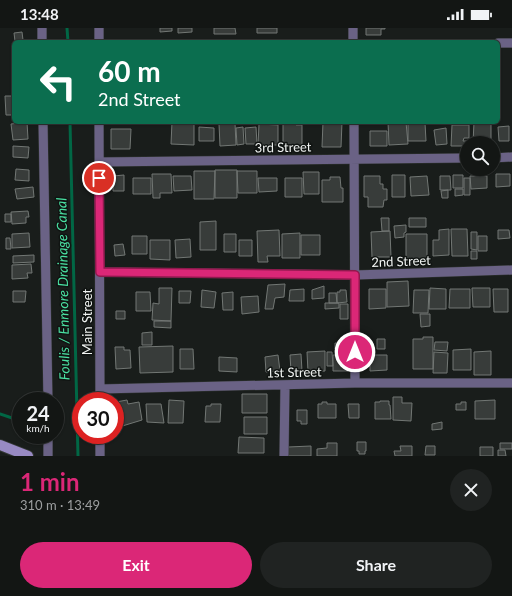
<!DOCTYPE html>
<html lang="en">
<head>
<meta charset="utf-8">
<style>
	body { margin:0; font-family:Lato,sans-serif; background:#202322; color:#f1f3f6; height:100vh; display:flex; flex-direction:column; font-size:15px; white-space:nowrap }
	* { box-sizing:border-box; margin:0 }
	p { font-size:13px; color:#9d9fa0 }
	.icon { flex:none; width:22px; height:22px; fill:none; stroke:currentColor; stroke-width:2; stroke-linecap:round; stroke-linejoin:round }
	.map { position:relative; height:428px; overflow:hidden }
	.side { display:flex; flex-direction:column; background:#131614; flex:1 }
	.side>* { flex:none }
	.top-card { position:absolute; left:12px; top:12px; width:488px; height:84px; border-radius:6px; box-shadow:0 1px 3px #0004,0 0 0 1px #323534; background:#0b6e4f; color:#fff; overflow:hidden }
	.controls { position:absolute; left:460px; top:108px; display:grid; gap:8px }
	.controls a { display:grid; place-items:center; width:40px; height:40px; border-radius:50%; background:#131614; box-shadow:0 1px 3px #0004,0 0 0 1px #323534; font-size:20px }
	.speed { position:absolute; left:12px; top:364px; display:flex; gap:8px; font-size:20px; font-weight:700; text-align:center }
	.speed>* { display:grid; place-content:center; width:52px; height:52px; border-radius:50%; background:#131614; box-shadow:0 1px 3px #0004,0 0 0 1px #323534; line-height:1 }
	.speed small { font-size:10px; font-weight:400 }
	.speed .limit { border:6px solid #d22; background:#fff; color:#111 }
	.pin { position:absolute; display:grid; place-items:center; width:34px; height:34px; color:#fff; margin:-17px; border:2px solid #fff; border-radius:50%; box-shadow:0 1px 4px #0007 }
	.me { position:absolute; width:44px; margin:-22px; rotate:0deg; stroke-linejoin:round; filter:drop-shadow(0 0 3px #0008) }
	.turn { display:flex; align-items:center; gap:14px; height:84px; padding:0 20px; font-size:18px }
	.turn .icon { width:52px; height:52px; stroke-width:2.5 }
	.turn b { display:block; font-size:28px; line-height:34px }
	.round { display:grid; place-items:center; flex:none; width:42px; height:42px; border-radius:21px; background:#202322 }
	.summary { display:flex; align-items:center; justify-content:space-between; height:68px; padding:0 20px }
	h1 { font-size:24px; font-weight:700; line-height:30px; color:#db2777 }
	.primary-button { display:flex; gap:8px; margin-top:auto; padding:8px 20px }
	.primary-button a { flex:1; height:46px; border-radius:24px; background:#db2777; color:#fff; font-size:16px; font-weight:700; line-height:46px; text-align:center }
	.primary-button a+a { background:#202322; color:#f1f3f6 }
	.status { display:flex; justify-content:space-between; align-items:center; height:28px; padding:0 20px; background:#131614; direction:ltr }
	.status svg { height:11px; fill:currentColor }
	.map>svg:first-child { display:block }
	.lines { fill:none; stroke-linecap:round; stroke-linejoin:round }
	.stream { stroke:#016745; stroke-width:3 }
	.building { fill:#383c3a; stroke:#727774 }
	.minor-casing { stroke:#333735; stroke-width:10 }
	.secondary-casing { stroke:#333735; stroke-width:12 }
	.minor { stroke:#6a6285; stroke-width:9 }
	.secondary { stroke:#988ac3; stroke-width:10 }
	.route-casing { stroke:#8e194d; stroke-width:10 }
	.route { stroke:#db2777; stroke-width:7 }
	.labels { text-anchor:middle; stroke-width:3; stroke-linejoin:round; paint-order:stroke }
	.street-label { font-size:13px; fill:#f1f4f2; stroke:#101412 }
	.water-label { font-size:14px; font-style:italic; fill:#4ae0a2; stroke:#101412 }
</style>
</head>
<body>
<div class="status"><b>13:48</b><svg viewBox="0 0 49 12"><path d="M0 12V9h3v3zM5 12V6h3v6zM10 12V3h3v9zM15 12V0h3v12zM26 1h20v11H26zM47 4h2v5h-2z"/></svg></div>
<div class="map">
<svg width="512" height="428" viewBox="0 0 512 428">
	<rect width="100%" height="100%" fill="#191d1b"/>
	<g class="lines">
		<path class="stream" d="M67,0L68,14
			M70,94L78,428
			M0,386L21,393"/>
	</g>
	<path class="building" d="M160,0H172V3L160,4Z
		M178,0H192V4L178,5Z
		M214,0H235L236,6H214Z
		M257,0H277V5H257Z
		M366,0H385V1H381V7H366Z
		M22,4L23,12L15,13L14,5Z
		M5,68H14V87H6Z
		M27,94L28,111L13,112L11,96Z
		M172,94H194V117L171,116Z
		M283,94H296V97H302V118L283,117Z
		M323,94H342L341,119H322Z
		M388,94H406L408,116L389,117Z
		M474,94H491V115H473Z
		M235,95L236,117L220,118L219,96Z
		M408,95H425L426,113H408Z
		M259,96L278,97V117H258Z
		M452,97H469V110H464L463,113H468L467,118H451Z
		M509,98V113H499L498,99Z
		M199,99L214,100V113H199Z
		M243,99L244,116L237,117L236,100Z
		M256,99L257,116H246L245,100Z
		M446,100L447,116L436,117L434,102Z
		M111,101H131L130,121H111Z
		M370,103H387V118H370Z
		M13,118L29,119L28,130L13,129Z
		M16,141L29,142V153L15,152Z
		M215,142H237V170H215Z
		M194,143H215L214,171H194Z
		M237,143H257V165H238Z
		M303,144H319V166H304Z
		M152,146H171L172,165H160V170H153Z
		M496,146H510V158L496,159Z
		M124,147V163H113V148Z
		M392,147H405V169H392Z
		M453,147H463V160H453Z
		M173,148H191L192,162L174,163Z
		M364,148H380V156H383V161H387V172H384L383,179H368V169H364Z
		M427,148L429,167L411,168L410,149Z
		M440,148H450L451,162H440Z
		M470,148H487V160L471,161Z
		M330,149H340L341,160H343V174H322V152H330Z
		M133,150H151V166H133Z
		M258,150H277V163L259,164Z
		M285,150H302V169H285Z
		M464,150H470V167H464Z
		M33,159L34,169L17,171L15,161Z
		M455,161H463V167L455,168Z
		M448,162V170H442L441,163Z
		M28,183L29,189H26V195L12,196L11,184Z
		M5,186H11V194H5Z
		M381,190H389V203H382Z
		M409,190H426V199H409Z
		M216,193V222H200V194Z
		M406,197V204L404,205V209L395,210L394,198Z
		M449,201V227L433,228V212H439V202Z
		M451,201H467L468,228H452Z
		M279,202L280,228H267L268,234H258L257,203Z
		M498,202H509L510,210L498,211Z
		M390,203L391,229H372L371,204Z
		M471,204H477V222L471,221Z
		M29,205L30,219L12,220V206Z
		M300,205V230H282V206Z
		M224,206H236V224H224Z
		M406,206H427V235H406Z
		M301,207H320V227H301Z
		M132,208H147V226H132Z
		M478,208H487V223H478Z
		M6,210H10L11,221H6Z
		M190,211L191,229L176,230L175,212Z
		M150,212H170V232L150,231Z
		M239,212H252V228H239Z
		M123,216L125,227L115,228L114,217Z
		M471,223H477V231H471Z
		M34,227V234L13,235V228Z
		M31,236L32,245H27L28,250L12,251V237Z
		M408,253L409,278L387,279V254Z
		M285,256L284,269L275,270L273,281H265L268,257Z
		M324,258V270L312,271V262Z
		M159,260H172L171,293L152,292L153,275L159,276Z
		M430,260L446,261V281H429Z
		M472,260H490V279H473Z
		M304,261V273H289L290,262Z
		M369,261H386V280L369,281Z
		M450,261H470V280H449Z
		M493,261H508V284H494Z
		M202,262L216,264L214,280L201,279Z
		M340,262H346L347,274L337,275V264H340Z
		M414,262H429L428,285H413Z
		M13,263H26L25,274H13Z
		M179,263H191L190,275H179Z
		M136,264H150L151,283H136Z
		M233,264V282H223L222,265Z
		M329,265H336L337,275H329Z
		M258,268L259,284L242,286L241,269Z
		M325,275H339V280L325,281Z
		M340,276H348V291H340Z
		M116,283H125V291H116Z
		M420,286H430V298L421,299Z
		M154,293H171V300L154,299Z
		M152,304V317H142V305Z
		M423,309H433V341H413V311H423Z
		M377,311H385V321H377Z
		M435,314H448L447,323L434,322Z
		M335,315H346V319H344V321H335Z
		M173,318V344L140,345L139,319Z
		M115,319H124V322H130L131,340L116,341Z
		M180,321H193L194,341H180Z
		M471,321V342H453V322Z
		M335,322H348V343H333V327H336Z
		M325,323V343L308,344L307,324Z
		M491,323V347H474V324Z
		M327,324H332L333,338H327Z
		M434,324L448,325L447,345H433Z
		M301,326L302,343L291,344L290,327Z
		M278,327L280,343L266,344L265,329Z
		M370,327H387V342L370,343Z
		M219,329L237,330V344L219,343Z
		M242,366H267V385H242Z
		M393,369H402V375H412L411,393L393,392Z
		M127,372L128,376L139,374L142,392L119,399L118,393H115V376H117L116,374Z
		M169,372L184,373L183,395H168Z
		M495,372V391H475V373Z
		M380,373H389V377H390L391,391H375V374H380Z
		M322,374H327V376H336V390H318V376H322Z
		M461,374H466V382H456V376H461Z
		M146,376H161L164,395L147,394Z
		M211,376H221L220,394H205L206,378H211Z
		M348,376H359V390H349Z
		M297,382H307V396H301V393H297Z
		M244,389H267V406H244Z
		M442,394V401L432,402V396Z
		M239,409L264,410V425H238Z
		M357,414H366V423H365V426H359V423H357Z
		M327,415H337V428H317V421L327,420Z
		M500,415H512V421H500Z
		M311,418V428H288V419Z
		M400,418H412V428H395L394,423H401Z
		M426,418H435V427H425Z
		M480,419H493V428H480Z
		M498,422H505L506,428H498Z"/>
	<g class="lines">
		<defs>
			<path id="minor" d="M42,0V14
				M99,0V14
				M353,0V14
				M498,15H512
				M43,94L48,373
				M99,94L100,373
				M354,94L355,355
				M493,130L512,129
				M99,134L467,130
				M100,244L355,247L512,242
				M100,361L355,355H512
				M48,407V428
				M100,407V428
				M284,428L285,357"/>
			<path id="secondary" d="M0,417L28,428"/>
		</defs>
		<use href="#minor" class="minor-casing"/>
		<use href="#secondary" class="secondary-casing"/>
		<use href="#minor" class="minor"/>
		<use href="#secondary" class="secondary"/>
	</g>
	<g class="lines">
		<defs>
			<path id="route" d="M99,150L100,244L355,247V324"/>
		</defs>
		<use href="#route" class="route-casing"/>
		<use href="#route" class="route"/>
	</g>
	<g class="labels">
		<g class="street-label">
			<text transform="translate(283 119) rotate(-1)" y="5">3rd Street</text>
			<text transform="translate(401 233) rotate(-2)" y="5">2nd Street</text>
			<text transform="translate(87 294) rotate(-90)" y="5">Main Street</text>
			<text transform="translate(294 344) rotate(-1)" y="5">1st Street</text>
		</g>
		<g class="water-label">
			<text transform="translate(63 261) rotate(-91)" y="5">Foulis / Enmore Drainage Canal</text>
		</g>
	</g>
</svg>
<div class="controls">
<a><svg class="icon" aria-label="search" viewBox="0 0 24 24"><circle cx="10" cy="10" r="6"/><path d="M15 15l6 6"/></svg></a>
</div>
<div class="speed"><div>24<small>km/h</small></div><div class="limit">30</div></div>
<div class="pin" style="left:99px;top:150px;background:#d93025"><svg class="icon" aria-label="arrive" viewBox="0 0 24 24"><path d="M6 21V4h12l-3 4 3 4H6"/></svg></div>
<svg class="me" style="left:355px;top:324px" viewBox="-20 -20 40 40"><circle r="17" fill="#db2777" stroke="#fff" stroke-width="3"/><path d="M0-11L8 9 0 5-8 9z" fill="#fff"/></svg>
<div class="top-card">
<div class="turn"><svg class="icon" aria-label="left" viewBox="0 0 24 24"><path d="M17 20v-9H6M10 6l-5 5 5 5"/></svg><div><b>60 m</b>2nd Street</div></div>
</div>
</div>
<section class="side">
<div class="summary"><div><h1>1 min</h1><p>310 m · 13:49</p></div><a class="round"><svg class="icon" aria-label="close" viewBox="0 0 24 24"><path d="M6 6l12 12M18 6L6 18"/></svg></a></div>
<div class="primary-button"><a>Exit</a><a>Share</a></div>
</section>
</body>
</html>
